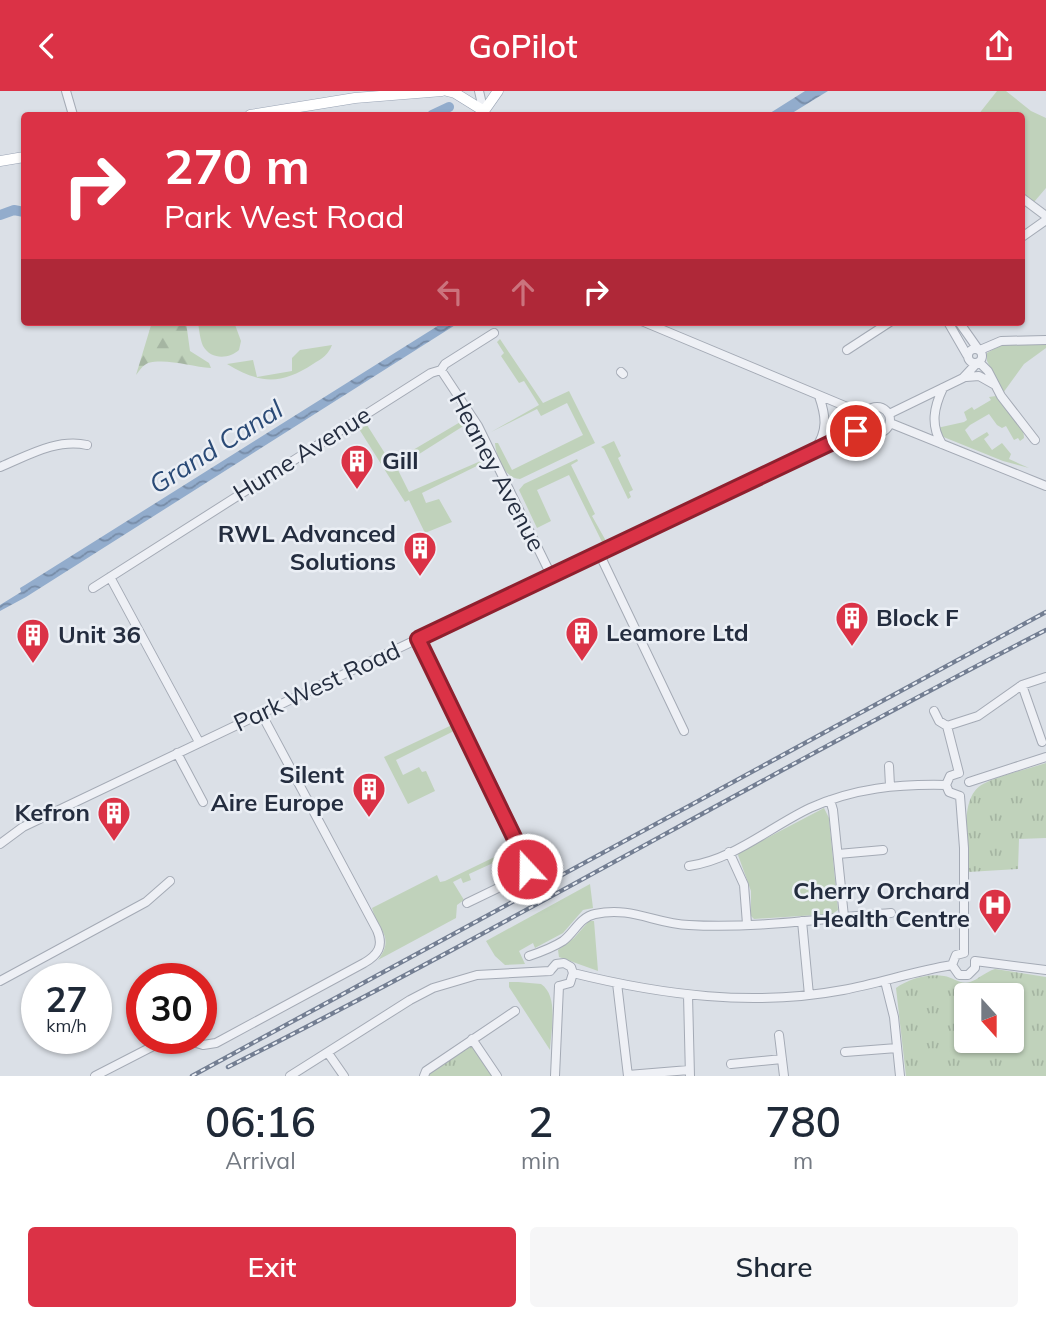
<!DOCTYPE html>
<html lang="en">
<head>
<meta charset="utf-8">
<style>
	body { margin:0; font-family:Mulish,sans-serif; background:#f6f6f7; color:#1f2937; height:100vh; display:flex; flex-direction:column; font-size:26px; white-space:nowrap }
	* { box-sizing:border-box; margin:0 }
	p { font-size:23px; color:#747a83 }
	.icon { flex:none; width:38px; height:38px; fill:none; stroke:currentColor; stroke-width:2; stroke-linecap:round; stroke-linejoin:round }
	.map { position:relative; height:985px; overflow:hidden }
	.panel { display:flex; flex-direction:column; background:#fff; flex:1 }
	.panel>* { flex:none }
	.guide { position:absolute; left:21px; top:21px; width:1004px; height:214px; border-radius:7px; box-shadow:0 2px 5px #0004; background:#db3246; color:#fff; overflow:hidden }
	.needle { width:46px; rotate:159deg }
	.fabs { position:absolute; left:954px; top:892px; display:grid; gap:14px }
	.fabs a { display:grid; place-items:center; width:70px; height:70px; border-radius:7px; background:#fff; box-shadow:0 2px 5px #0004; font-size:35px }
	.speed { position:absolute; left:21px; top:872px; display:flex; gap:14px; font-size:35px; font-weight:700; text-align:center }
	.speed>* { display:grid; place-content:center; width:91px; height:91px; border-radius:50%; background:#fff; box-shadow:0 2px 5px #0004; line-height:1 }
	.speed small { font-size:18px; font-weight:400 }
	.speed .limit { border:10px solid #d22; background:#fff; color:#111 }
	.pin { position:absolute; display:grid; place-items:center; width:60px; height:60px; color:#fff; margin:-30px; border:4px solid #fff; border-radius:50%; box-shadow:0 2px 7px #0007 }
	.me { position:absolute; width:77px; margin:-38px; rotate:339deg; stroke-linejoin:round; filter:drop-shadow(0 0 5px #0008) }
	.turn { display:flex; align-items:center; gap:24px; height:147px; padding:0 28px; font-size:32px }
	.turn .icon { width:91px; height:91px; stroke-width:2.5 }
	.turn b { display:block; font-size:49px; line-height:60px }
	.lanes { display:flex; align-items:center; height:66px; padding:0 28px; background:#0003; justify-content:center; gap:35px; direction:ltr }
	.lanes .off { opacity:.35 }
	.eta { display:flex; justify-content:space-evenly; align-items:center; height:119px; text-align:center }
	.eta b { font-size:42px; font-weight:600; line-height:49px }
	.cta { display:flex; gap:14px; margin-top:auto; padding:14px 28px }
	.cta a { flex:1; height:80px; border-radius:7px; background:#db3246; color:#fff; font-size:28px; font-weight:600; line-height:80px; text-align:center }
	.cta a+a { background:#f6f6f7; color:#1f2937 }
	header { display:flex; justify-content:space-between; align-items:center; height:91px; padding:0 28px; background:#db3246; color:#fff; font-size:32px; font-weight:600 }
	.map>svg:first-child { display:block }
	.green { fill:#c0d2bb }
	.forest { fill:url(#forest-firs) }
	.park { fill:url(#park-tufts); fill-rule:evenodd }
	.water { fill:url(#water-waves) }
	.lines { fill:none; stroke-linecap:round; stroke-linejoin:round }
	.river { stroke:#92accc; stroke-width:10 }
	.minor-casing { stroke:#a4aab5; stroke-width:10 }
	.major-casing { stroke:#99a3b4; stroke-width:11 }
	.minor { stroke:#eef0f5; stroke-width:8 }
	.major { stroke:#fff; stroke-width:10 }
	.rail-casing { stroke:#737e92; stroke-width:4.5 }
	.rail { stroke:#ebeff5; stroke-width:2; stroke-dasharray:5; stroke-linecap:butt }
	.route-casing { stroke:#8e202e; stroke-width:18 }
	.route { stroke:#db3246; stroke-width:12 }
	.labels { text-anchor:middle; stroke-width:5; stroke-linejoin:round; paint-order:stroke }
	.street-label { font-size:24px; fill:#242d3f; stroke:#ebeff5 }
	.poi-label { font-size:24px; font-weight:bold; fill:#242d3f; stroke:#ebeff5; text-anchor:start }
	.water-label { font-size:26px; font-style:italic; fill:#2a4a76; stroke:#ebeff5 }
</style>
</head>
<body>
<header><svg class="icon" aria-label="back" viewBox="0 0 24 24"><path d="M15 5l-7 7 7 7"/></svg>GoPilot<svg class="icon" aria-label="share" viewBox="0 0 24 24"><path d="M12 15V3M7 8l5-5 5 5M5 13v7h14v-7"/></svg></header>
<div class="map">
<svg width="1046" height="985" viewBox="0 0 1046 985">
	<defs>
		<pattern id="forest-firs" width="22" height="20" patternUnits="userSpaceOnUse" patternTransform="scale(1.75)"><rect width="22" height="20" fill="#c0d2bb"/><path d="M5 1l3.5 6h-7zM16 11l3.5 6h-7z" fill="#a5b5a2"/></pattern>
		<pattern id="park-tufts" width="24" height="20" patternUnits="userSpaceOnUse" patternTransform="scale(1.75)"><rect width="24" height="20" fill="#c0d2bb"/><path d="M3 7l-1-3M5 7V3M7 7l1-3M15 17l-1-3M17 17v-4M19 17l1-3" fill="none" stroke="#a5b5a2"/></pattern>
		<pattern id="water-waves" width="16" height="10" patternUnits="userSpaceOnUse" patternTransform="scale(1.75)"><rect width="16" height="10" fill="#92accc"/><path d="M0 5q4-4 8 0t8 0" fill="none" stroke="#778ca7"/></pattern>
	</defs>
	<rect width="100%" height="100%" fill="#dbe0e7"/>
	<path class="green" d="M997,0H1006L1031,20L1046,27V97L1034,111L1022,101V24H978Z
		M198,231H234L241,250L239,259C229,268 211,269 203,255C200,248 199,238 198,231Z
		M500,248L543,312L569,300L595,352L520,388C504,387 496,366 495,352H498L512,379L583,344L567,312L541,325L537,318L491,341L539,314L524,290L519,292L501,265L504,262L497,251Z
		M1046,252V257L1024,273L1003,302L987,270V262L1001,254Z
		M332,254C328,264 323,267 313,273C281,294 260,293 227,273L253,269L257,286L292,280V267L300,259Z
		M996,305C1007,317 1024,330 1024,347L1020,350L1018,347L1014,349L1006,335L1002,337L997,334L989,323L970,334L965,339L972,350L987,341L989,344L984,348L992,359L1002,352L1011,363L1009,368L1029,377L1003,370L941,345L937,337L964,331L967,329L964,321L972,316L974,319L991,309L989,306Z
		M462,330L465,334L397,377L409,401L483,369L486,366L487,370L422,402L426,412L439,408L452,431L425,442L409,409L405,411L359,338L367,334L391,372Z
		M614,350L621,365L618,367L633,399L629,401L631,406L628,408L604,358L601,356Z
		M577,368L578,370L571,374L595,423L592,425L606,450L602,451L569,384L537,399L551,430L537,437L519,399L524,393Z
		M452,634L454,640L396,669L403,684L419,676L422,681L426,680L435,700L408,713L384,666Z
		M824,717L829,727L838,819L832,823L754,828L751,825V800L738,764L740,761Z
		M515,756L523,774L519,783L512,786L504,774L495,777L493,772L469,783L471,789L463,792L461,787L453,791L464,809L457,814L456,827L378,869C396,845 377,839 372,817L437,784L440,791L445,790Z
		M590,793L593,817L583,819L563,842L535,857L533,852L519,860L525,873L505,874L495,865L486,850Z
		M589,830H594L598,880L559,866L558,859L574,847Z
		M518,891L541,893C559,905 551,939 550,959L509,896V891Z"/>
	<path class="forest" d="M152,231H186L190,260L209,272L211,277C192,276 167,267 148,272C143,274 139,280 136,284Z"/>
	<path class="park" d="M1046,672V747L1019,748L1018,778L968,781C968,757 958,706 983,693C1002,683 1026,679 1046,672Z
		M995,878L1046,886V985H906L896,897C908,888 929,882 944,885C953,886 960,894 970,891C979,888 985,881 995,878ZM966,905H1012V950H966Z
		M472,956L477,961L492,985H428L431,979L465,957Z"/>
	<path class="water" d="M805,0H828L789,24H767Z
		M444,231H460L26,506L0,520V514L21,501L20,497L25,494Z"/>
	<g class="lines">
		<path class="river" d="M432,24L449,16
			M0,124L14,119L24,121"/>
		<defs>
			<path id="minor" d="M66,0L73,24
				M479,0L484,22
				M1022,107L1046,125
				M1022,146L1046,129
				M644,231L864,323
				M948,231L967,264
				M959,231L978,258
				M968 265a7 7 0 1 1 14 0a7 7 0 1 1-14 0Z
				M847,259L890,231
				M980,259L1001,250L1046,249
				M979,271L988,280L1001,305L1035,349
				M441,279L478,335L551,484
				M621,281L623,283
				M966,286L979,285L995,294
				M864 329a13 13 0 1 1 26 0a13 13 0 1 1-26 0Z
				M889,323L963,287L977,272
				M890,332L1046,395
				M942,353C930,334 934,316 943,297
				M815,358C828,340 826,325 819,305
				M0,376C27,365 57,347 87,354
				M599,462L684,640
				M110,486L199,651
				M93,497L431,282L441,279L445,273L494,242
				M418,548L527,773V780L521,786L467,812
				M1022,594L1042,651
				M934,620L939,630L947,635
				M947,635L978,625L1022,594L1046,586
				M947,635L959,682
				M177,662L203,711
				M889,675L890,695
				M959,682L950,685L946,694L949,701L960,705
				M969,691L1046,666
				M960,705L964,757V862
				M830,709L833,719L844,826
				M0,753L23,736L865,335
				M729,761L744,794L747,833
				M838,763L883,759
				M689,775C733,769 770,736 810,717C854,697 898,693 946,694
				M802,830L809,904
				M529,865C541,861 552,857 563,850C574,842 580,826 595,823C632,815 655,833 689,834C756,838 824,827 891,822
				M975,870L1046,879
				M952,874L959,884H968L975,877V870
				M952,874L956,864L964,862
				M550,880L556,873L564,872L571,876L573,882
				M573,882C662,904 753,916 843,899C880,892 915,880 952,874
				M0,890L146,811L170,790
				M885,890L894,926L900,985
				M617,892L628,985
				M559,895L570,892L573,882
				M688,904L690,985
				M779,944L784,985
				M180,947L203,954L216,952L364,872C378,864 384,855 377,839L261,622
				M472,948L497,985
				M845,961L897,957
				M328,962L344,985
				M731,973L782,968
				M628,984L689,979
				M95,985L169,947
				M290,985L410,909L433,897L477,884L550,880
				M424,985L426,980L515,920
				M555,985L559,895"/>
			<path id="major" d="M447,0L455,2L484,20L498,0
				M250,24L355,7L442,0
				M0,70L24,66"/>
		</defs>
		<use href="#minor" class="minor-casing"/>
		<use href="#major" class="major-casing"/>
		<use href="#minor" class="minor"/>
		<use href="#major" class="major"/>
		<defs>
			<path id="rail" d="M228,976C504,837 771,680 1046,539
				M192,985L1046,521"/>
		</defs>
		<use href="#rail" class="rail-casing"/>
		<use href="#rail" class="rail"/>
	</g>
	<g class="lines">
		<defs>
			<path id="route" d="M527,778V773L418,548L856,340"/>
		</defs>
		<use href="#route" class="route-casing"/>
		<use href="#route" class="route"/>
	</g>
	<defs>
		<symbol id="building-pin" viewBox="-11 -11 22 30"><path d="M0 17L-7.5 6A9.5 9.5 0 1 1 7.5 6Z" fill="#db3246" stroke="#ebeff5"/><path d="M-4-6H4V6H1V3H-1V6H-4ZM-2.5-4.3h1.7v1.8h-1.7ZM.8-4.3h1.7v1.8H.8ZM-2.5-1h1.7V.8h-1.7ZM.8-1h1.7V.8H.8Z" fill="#fff"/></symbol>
		<symbol id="hospital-pin" viewBox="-11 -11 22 30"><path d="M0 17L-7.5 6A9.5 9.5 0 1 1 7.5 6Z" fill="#db3246" stroke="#ebeff5"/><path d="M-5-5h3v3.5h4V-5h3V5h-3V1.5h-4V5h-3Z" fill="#fff"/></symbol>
	</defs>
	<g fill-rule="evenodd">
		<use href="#building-pin" x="338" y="351" width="38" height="52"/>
		<use href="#building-pin" x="401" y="438" width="38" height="52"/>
		<use href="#building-pin" x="833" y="508" width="38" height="52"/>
		<use href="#building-pin" x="563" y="523" width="38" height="52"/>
		<use href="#building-pin" x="14" y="525" width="38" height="52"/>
		<use href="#building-pin" x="350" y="679" width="38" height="52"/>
		<use href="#building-pin" x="95" y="703" width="38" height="52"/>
		<use href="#hospital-pin" x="976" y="795" width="38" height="52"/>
	</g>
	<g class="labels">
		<g class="street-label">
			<text transform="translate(302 363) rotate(-32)" y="8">Hume Avenue</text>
			<text transform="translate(497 381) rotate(62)" y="8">Heaney Avenue</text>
			<text transform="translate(317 596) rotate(-25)" y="8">Park West Road</text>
		</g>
		<g class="poi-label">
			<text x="382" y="378">Gill</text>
			<text x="396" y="451" text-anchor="end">RWL Advanced<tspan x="396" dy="28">Solutions</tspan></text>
			<text x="876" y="535">Block F</text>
			<text x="606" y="550">Leamore Ltd</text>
			<text x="58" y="552">Unit 36</text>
			<text x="344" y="692" text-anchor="end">Silent<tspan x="344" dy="28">Aire Europe</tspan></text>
			<text x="90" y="730" text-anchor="end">Kefron</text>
			<text x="970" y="808" text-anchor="end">Cherry Orchard<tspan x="970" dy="28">Health Centre</tspan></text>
		</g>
		<g class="water-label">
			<text transform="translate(216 356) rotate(-32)" y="9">Grand Canal</text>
		</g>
	</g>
</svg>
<div class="fabs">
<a><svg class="needle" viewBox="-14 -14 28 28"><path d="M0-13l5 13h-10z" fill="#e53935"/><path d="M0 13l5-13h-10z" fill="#747a83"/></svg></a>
</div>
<div class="speed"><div>27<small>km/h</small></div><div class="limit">30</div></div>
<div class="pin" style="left:856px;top:340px;background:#d93025"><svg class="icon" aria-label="arrive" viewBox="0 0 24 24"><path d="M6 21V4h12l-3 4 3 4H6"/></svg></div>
<svg class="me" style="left:527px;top:778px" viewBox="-20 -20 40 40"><circle r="17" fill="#db3246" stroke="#fff" stroke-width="3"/><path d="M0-11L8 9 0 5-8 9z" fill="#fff"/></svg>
<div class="guide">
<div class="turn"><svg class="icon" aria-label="right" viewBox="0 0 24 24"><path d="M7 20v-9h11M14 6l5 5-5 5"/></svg><div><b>270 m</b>Park West Road</div></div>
<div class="lanes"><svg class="icon off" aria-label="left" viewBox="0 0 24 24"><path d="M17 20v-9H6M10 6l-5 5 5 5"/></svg><svg class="icon off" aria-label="ahead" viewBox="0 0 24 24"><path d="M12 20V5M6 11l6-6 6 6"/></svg><svg class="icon" aria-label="right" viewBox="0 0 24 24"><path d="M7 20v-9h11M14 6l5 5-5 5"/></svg></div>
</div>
</div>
<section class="panel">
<div class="eta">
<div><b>06:16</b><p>Arrival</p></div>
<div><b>2</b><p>min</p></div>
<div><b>780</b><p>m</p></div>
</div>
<div class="cta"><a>Exit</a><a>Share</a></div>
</section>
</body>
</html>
